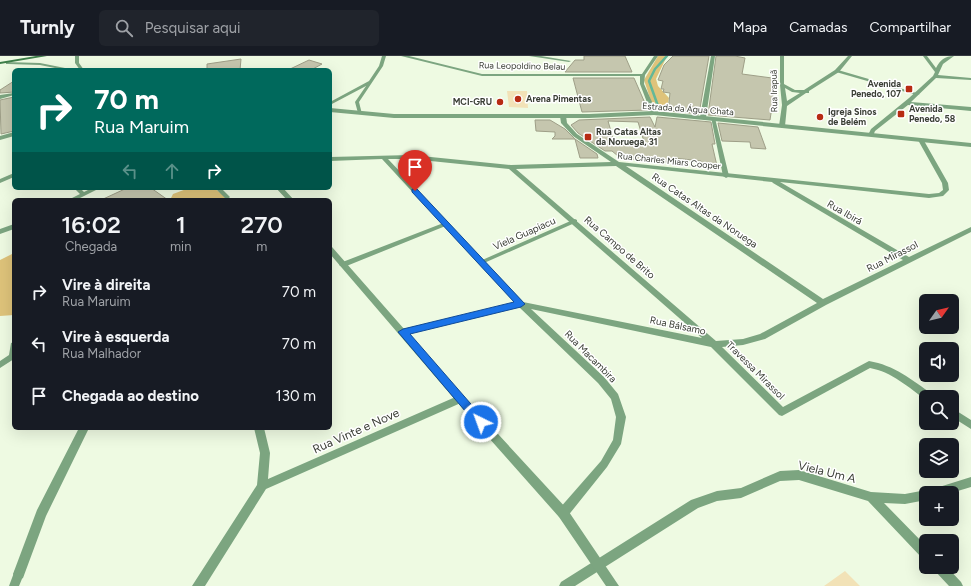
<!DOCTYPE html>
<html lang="pt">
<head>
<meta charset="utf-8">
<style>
	body { margin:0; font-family:Figtree,sans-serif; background:#20242c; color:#f1f3f6; height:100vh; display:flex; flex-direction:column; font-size:15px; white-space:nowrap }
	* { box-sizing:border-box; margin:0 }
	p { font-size:13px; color:#9ea1a6 }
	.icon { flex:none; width:22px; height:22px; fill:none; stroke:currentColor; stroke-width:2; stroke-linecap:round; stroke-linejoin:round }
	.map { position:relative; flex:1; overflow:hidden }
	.panel { position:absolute; left:12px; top:142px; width:320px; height:232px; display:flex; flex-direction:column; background:#171b24; border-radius:6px; box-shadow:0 4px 16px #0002 }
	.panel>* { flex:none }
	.banner { position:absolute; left:12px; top:12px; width:320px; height:122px; border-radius:6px; box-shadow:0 4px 16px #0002; background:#00695c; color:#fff; overflow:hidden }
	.needle { width:26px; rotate:56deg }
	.fabs { position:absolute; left:919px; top:238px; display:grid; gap:8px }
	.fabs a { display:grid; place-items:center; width:40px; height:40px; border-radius:6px; background:#171b24; box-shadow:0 4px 16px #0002; font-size:20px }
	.pin { position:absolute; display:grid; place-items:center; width:34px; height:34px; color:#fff; margin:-41px -17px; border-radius:50% 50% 50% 0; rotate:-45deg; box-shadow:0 0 4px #0007 }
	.pin .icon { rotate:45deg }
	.me { position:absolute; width:44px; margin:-22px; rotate:318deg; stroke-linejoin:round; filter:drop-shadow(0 0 3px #0008) }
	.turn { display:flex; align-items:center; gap:14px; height:84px; padding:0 16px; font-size:18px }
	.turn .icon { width:52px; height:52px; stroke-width:2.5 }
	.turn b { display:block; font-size:28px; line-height:34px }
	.lanes { display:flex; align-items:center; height:38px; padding:0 16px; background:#0003; justify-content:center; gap:20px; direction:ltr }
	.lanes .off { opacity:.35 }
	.eta { display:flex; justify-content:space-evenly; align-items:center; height:68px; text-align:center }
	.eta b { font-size:24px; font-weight:600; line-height:28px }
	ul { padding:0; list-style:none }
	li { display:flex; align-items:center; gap:12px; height:52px; padding:0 16px }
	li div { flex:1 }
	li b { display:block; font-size:15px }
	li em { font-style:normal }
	header { display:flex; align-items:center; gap:24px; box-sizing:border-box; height:56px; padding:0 20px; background:#171b24; border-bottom:1px solid #363941 }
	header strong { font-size:19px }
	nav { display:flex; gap:22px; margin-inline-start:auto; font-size:14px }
	.search { width:280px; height:36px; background:#20242c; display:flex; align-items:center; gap:10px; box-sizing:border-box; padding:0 14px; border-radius:6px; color:#9ea1a6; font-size:15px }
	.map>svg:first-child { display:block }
	.green { fill:#f2e2b7 }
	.forest { fill:#dec37a }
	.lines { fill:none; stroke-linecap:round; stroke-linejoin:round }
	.stream { stroke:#63b898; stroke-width:2.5 }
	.building { fill:#c5c6ae; stroke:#9e9e87; fill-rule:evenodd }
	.service { fill:#7ca580; fill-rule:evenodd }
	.minor { fill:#7ca580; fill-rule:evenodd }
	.tertiary { fill:#7ca580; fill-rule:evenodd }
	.secondary { fill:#3d7e48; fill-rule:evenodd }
	.route { fill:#1a73e8; stroke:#114b97 }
	.poi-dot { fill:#b72b13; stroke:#fff; stroke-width:1.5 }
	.labels { text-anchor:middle; stroke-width:3; stroke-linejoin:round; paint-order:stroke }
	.far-street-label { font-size:9px; fill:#3a3e35; stroke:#fff }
	.far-poi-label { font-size:9px; font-weight:bold; fill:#3a3e35; stroke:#fff; text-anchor:start }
	.street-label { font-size:10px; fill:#3a3e35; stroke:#fff }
	.near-street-label { font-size:12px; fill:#3a3e35; stroke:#fff }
</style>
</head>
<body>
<header>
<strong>Turnly</strong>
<div class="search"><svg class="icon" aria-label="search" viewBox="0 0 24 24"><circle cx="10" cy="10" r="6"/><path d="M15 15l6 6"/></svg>Pesquisar aqui</div>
<nav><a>Mapa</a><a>Camadas</a><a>Compartilhar</a></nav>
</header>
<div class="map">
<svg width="971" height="530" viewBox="0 0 971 530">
	<rect width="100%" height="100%" fill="#eefae2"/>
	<path class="green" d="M507,35H527L528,52L509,51Z
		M845,515L860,530H824Z"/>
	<path class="forest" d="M658,0H667L656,23L658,30L669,42L667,52L656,53L653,51L644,24Z
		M189,132H214L230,144H170L173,138Z
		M14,197V259L0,260V204Z"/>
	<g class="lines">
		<path class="stream" d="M658,50L649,25L655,13L667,0"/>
	</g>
	<path class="building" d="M584,0H625L632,16H565L575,4H584Z
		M673,0H709L699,58L668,55L670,37L663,36L664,33H661L663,25L658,24L664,9Z
		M716,0H735L745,2L742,18L772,22L773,44L770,64L708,59Z
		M241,3L240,14H207V8Z
		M309,4L322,8L311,14H288Z
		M573,22H634L648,54L582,56Z
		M14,25V36L0,37V34Z
		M14,41V75L1,78L0,44Z
		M650,61L655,71L657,61L711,66L715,88H712L717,110L702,109L701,105L674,102V106H661V104L625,103L624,100H618L612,95H605L578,77L571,69L579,64ZM608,65L638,66L645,89H615Z
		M535,64H550L565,73L575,83H552L555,80V76L536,75Z
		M718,67L758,71L766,93L751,92L750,86L722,85Z
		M575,83L597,98L598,102H580Z
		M127,132H151L168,144H101Z"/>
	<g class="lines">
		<path class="service" d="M382,0H386L383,10L359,46L362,58L358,57L355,46L366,30L330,49V46L369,25L379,10Z
			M836,14H838L920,38L916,39L836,16Z
			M711,61L715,62L729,120L728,121L726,122L723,120Z
			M74,132H80L86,138L83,140L81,139Z
			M215,132H221L230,141L229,142H225Z
			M575,163L577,164V166L484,207L482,208L479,206L480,205Z
			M446,166L448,167V169L344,211H342L339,209L340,207Z
			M14,286V303L0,312V305L9,299L11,287Z
			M19,513L23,514L24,518L19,530H9L15,514Z"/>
		<path class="minor" d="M401,0H409L482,18H642L654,0H658L645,19L644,28L657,57L654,59L651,57L640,28V20H482Z
			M529,0H541L571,5L569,6Z
			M711,0H715L706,61L703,63L700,61Z
			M780,0H784V28L795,34H804L835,14L848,0H852L839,16L809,35V37H806L787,50L785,70L782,72L779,70L782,49L780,29ZM785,32L792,36L800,37L787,45Z
			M923,0H927L936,12C940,4 945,0 954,0L943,8L938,19L971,22V24L936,22L911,46L971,51V55L908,49L875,75L873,80H869L868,79L871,73L909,42L933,20L935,16Z
			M14,37V39L0,43V39Z
			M563,58L566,60L567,67L577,78L619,106L929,138L939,137L943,134L942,127L918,84L923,83L948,127L949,134L943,140L929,142L780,126L909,201L971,171V176L826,249L765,283L743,289L722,291L783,351L869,305C894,309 912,324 932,338L934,341H926V344C908,331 892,316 870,312L782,360L779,359L711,291L531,253L604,321L618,338L626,361L621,388L607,411L567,461L563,462L559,461L558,457L559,453L601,405L613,384L616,361L611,343L598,327L519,251L403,279L400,278L399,276L400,274L403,273L515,247L382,103L330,105V101L411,99L511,109L611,106L573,80L561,67L560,60ZM388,103H411L509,113L702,282L523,246ZM616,110L817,247L760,278L743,283L716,285L516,113ZM626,110L772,126L773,127L903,204L823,243Z
			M14,76V80L0,84V80Z
			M14,117V121L0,127V123Z
			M92,132H100L76,144H68Z
			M14,168V173L0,178V173Z
			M460,339L463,340L465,343L463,346L266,433L205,530H192L257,429L260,397L254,372H264L270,397L268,423Z
			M952,352L971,364V373L952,361Z
			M79,372H89L46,460L23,522L19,524L15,522L13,518L37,454Z
			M799,414L871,436L905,438L926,434L930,436V437H926V444L905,448L884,447L926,490V504L922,502L868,445L799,424L780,425L741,442L717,445L698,452L575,530H559L561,526L691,444L717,435L741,432L780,415Z
			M971,421V431L951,437H931L932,434L936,432Z
			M933,511H947L961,526L963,530H949L935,515Z"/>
		<path class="tertiary" d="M75,0H79V7L84,14H80L75,7Z
			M6,6L40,7L75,14H65L40,9L8,8H6Z
			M330,52L394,58H589L654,55L971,87V91L654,59L589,62H394L330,56Z
			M276,132H283L294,144H287Z
			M330,191H332L463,340L567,453L619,530H606L559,461L457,346L330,198Z"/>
		<path class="secondary" d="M36,0H47L0,8V6Z"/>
	</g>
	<path class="route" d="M412,133H417L525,248L521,251L410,278L484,363L486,366L484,369H477L398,276L403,273L514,246L412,136Z"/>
	<g class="poi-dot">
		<rect x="905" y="29" width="8" height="8" rx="2"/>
		<circle cx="518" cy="43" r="4"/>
		<circle cx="500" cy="46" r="4"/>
		<rect x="897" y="54" width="8" height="8" rx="2"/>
		<circle cx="820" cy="61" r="4"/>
		<rect x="584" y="77" width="8" height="8" rx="2"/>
	</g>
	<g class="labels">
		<g class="far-street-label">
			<text transform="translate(522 10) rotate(1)" y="3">Rua Leopoldino Belau</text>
			<text transform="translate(774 35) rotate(-91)" y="3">Rua Irapuã</text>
			<text transform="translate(688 53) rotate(4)" y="3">Estrada da Água Chata</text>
			<text transform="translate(669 105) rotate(6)" y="3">Rua Charles Miars Cooper</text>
		</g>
		<g class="far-poi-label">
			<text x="901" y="31" text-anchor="end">Avenida<tspan x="901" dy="10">Penedo, 107</tspan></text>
			<text x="526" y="46">Arena Pimentas</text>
			<text x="492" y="49" text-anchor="end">MCI-GRU</text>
			<text x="909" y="56">Avenida<tspan x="909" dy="10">Penedo, 58</tspan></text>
			<text x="828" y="59">Igreja Sinos<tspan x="828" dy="10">de Belém</tspan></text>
			<text x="596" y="79">Rua Catas Altas<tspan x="596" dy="10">da Noruega, 31</tspan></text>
		</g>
		<g class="street-label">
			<text transform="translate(705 154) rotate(34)" y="4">Rua Catas Altas da Noruega</text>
			<text transform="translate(845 156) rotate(30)" y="4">Rua Ibirá</text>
			<text transform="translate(524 177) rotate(-24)" y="4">Viela Guapiacu</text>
			<text transform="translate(620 191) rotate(41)" y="4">Rua Campo de Brito</text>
			<text transform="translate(892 200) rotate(-27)" y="4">Rua Mirassol</text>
			<text transform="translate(678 269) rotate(12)" y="4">Rua Bálsamo</text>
			<text transform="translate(591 300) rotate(45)" y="4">Rua Macambira</text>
			<text transform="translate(756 314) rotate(45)" y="4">Travessa Mirassol</text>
		</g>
		<g class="near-street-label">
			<text transform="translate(356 375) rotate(-24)" y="4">Rua Vinte e Nove</text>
			<text transform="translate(827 416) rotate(14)" y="4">Viela Um A</text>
		</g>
	</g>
</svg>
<div class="fabs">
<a><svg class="needle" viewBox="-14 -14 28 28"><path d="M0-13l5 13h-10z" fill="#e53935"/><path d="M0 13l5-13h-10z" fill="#9ea1a6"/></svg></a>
<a><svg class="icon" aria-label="sound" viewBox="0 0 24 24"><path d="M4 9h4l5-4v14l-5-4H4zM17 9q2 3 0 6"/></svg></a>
<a><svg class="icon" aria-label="search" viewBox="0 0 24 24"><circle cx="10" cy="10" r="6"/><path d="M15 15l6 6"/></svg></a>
<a><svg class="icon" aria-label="layers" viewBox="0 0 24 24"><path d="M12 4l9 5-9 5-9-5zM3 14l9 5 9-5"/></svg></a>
<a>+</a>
<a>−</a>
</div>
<div class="pin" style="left:415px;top:135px;background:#d93025"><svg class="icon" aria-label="arrive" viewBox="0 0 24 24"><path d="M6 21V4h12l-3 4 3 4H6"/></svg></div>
<svg class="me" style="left:481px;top:366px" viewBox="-20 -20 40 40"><circle r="17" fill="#1a73e8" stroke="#fff" stroke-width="3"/><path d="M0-11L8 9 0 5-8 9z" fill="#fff"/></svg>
<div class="banner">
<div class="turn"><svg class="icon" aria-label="right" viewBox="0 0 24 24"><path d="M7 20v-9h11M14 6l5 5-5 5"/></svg><div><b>70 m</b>Rua Maruim</div></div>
<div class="lanes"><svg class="icon off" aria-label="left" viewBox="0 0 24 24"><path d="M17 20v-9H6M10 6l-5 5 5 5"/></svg><svg class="icon off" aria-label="ahead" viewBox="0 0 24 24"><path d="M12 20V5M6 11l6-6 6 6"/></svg><svg class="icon" aria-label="right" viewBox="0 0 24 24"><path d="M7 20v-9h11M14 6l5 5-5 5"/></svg></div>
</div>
<section class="panel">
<div class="eta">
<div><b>16:02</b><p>Chegada</p></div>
<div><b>1</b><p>min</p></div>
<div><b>270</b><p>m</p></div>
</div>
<ul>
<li><svg class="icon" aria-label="right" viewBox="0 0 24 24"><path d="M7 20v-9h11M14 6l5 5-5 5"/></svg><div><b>Vire à direita</b><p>Rua Maruim</p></div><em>70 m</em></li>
<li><svg class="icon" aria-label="left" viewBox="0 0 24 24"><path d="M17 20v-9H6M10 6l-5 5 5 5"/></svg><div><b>Vire à esquerda</b><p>Rua Malhador</p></div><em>70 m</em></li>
<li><svg class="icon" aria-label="arrive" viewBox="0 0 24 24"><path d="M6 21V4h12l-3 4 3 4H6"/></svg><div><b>Chegada ao destino</b></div><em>130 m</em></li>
</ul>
</section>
</div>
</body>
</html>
